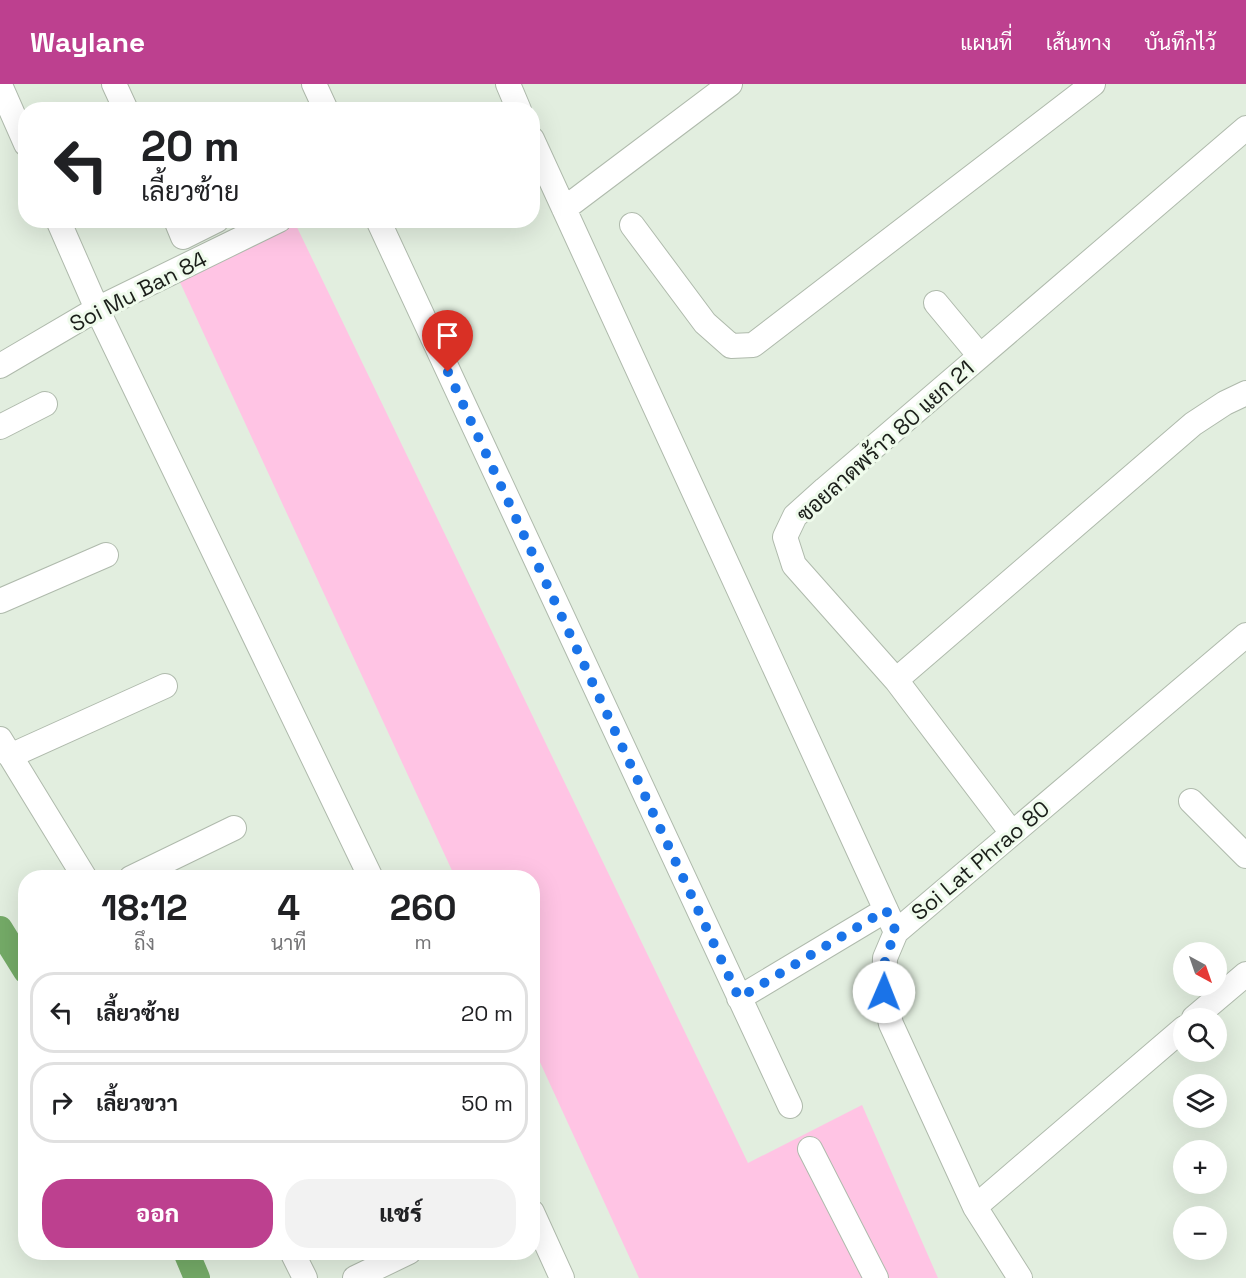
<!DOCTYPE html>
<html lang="th">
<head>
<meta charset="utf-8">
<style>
	body { margin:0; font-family:"Space Grotesk",Sarabun,sans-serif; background:#f2f2f2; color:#202124; height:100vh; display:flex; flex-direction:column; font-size:22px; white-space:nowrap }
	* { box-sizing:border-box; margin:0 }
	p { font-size:20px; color:#757577 }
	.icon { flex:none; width:33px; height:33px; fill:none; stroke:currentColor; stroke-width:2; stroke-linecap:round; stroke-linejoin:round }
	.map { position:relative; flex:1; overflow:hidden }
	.drawer { position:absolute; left:18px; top:786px; width:522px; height:390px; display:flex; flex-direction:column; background:#fff; border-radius:24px; box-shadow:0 6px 24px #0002 }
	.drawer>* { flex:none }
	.top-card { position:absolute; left:18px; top:18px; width:522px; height:126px; border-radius:24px; box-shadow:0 6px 24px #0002; background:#fff; color:#202124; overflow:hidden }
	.needle { width:39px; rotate:140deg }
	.fabs { position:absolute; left:1173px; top:858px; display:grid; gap:12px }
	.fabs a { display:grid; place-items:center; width:54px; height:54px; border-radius:50%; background:#fff; box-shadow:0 6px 24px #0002; font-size:30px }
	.pin { position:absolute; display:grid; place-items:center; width:51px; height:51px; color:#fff; margin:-62px -26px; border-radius:50% 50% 50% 0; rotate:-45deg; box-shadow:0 0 6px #0007 }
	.pin .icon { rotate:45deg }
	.me { position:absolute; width:66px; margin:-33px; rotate:1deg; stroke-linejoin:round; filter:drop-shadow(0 0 4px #0008) }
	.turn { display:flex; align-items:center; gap:21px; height:126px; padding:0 24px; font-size:27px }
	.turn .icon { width:78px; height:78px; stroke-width:2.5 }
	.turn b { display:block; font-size:42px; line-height:51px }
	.eta { display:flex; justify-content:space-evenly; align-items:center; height:102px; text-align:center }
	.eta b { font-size:36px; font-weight:800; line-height:42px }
	.action { display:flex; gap:12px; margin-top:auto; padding:12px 24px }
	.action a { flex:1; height:69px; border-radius:24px; background:#bd408f; color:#fff; font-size:24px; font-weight:800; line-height:69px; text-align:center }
	.action a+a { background:#f2f2f2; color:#202124 }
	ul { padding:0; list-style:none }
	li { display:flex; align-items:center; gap:18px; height:81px; margin:0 12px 9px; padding:0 12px; border:3px solid #e0e0e0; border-radius:24px }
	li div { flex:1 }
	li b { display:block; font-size:22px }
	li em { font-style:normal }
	header { display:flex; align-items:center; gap:36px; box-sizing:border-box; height:84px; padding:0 30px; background:#bd408f; color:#fff }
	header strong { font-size:28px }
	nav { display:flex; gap:33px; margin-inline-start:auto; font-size:21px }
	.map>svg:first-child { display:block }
	.green { fill:#ffc4e4 }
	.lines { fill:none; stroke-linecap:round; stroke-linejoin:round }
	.canal { stroke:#74aa67; stroke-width:26 }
	.minor-casing { stroke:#afbaac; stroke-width:26 }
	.minor { stroke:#fff; stroke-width:24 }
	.route { stroke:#1a73e8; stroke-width:10; stroke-dasharray:0 18 }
	.labels { text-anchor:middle; stroke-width:6; stroke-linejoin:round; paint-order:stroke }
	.street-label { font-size:22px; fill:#1b1f1a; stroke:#effbec }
</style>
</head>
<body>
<header>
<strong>Waylane</strong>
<nav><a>แผนที่</a><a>เส้นทาง</a><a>บันทึกไว้</a></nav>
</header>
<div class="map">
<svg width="1246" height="1194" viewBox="0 0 1246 1194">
	<rect width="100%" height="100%" fill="#e2eedf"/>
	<path class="green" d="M263,137H294L748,1079L862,1021L938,1194H639L533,963L532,794L455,793L172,181Z"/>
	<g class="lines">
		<path class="canal" d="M0,845L26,887
			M186,1168L197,1194"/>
		<defs>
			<path id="minor" d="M114,0L126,26
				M314,0L326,26
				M508,0L519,26
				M0,1L26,60
				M532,55L896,848
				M564,125L730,0
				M58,136L97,225L371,794
				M176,136L183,153L217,136
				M378,136L790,1022
				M632,141L705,239L731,262L753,261L1093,0
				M936,219L980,272
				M0,282L97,225L279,136
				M0,343L45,320
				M0,517L106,471
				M896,596L1193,340L1225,319L1246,309
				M0,655L85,794
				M10,672L165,602
				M1191,717L1246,772
				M1012,749L896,596L794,481L785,453L795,432L825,405L1246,44
				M131,794L234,744
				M739,914L886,826
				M1194,934L1246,890
				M810,1065L876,1194
				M975,1123L1184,944
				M532,1128L562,1194
				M292,1168L305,1194
				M355,1194L409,1168
				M1020,1194L975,1123L891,940L884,908L885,874L896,848L1246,551"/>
		</defs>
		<use href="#minor" class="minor-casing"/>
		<use href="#minor" class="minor"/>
	</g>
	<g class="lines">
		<path class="route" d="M448,288L739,914L886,826L896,848L885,874L884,908"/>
	</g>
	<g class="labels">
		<g class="street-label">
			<text transform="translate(138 207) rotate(-27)" y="8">Soi Mu Ban 84</text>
			<text transform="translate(885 357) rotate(-42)" y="8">ซอยลาดพร้าว 80 แยก 21</text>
			<text transform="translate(980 776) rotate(-40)" y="8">Soi Lat Phrao 80</text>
		</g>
	</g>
</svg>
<div class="fabs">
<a><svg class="needle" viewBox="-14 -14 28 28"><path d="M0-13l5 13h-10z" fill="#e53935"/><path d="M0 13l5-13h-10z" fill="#757577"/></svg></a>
<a><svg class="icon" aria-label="search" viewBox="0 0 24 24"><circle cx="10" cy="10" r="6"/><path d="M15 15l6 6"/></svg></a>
<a><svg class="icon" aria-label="layers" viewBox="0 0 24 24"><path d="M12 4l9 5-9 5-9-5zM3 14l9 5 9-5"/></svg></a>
<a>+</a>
<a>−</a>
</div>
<div class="pin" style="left:448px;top:288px;background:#d93025"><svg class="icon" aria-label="arrive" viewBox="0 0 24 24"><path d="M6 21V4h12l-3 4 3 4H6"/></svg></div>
<svg class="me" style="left:884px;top:908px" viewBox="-20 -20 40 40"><circle r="19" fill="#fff"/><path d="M0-13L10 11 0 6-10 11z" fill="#1a73e8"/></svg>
<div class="top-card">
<div class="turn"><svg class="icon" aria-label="left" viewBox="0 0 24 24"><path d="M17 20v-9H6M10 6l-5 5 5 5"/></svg><div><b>20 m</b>เลี้ยวซ้าย</div></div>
</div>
<section class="drawer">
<div class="eta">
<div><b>18:12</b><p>ถึง</p></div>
<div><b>4</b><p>นาที</p></div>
<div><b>260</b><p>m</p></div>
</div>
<ul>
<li><svg class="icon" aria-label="left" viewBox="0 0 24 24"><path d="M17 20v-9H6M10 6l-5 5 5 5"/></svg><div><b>เลี้ยวซ้าย</b></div><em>20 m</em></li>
<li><svg class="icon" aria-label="right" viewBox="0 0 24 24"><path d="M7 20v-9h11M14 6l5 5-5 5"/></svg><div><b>เลี้ยวขวา</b></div><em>50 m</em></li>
</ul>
<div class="action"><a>ออก</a><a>แชร์</a></div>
</section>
</div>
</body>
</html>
